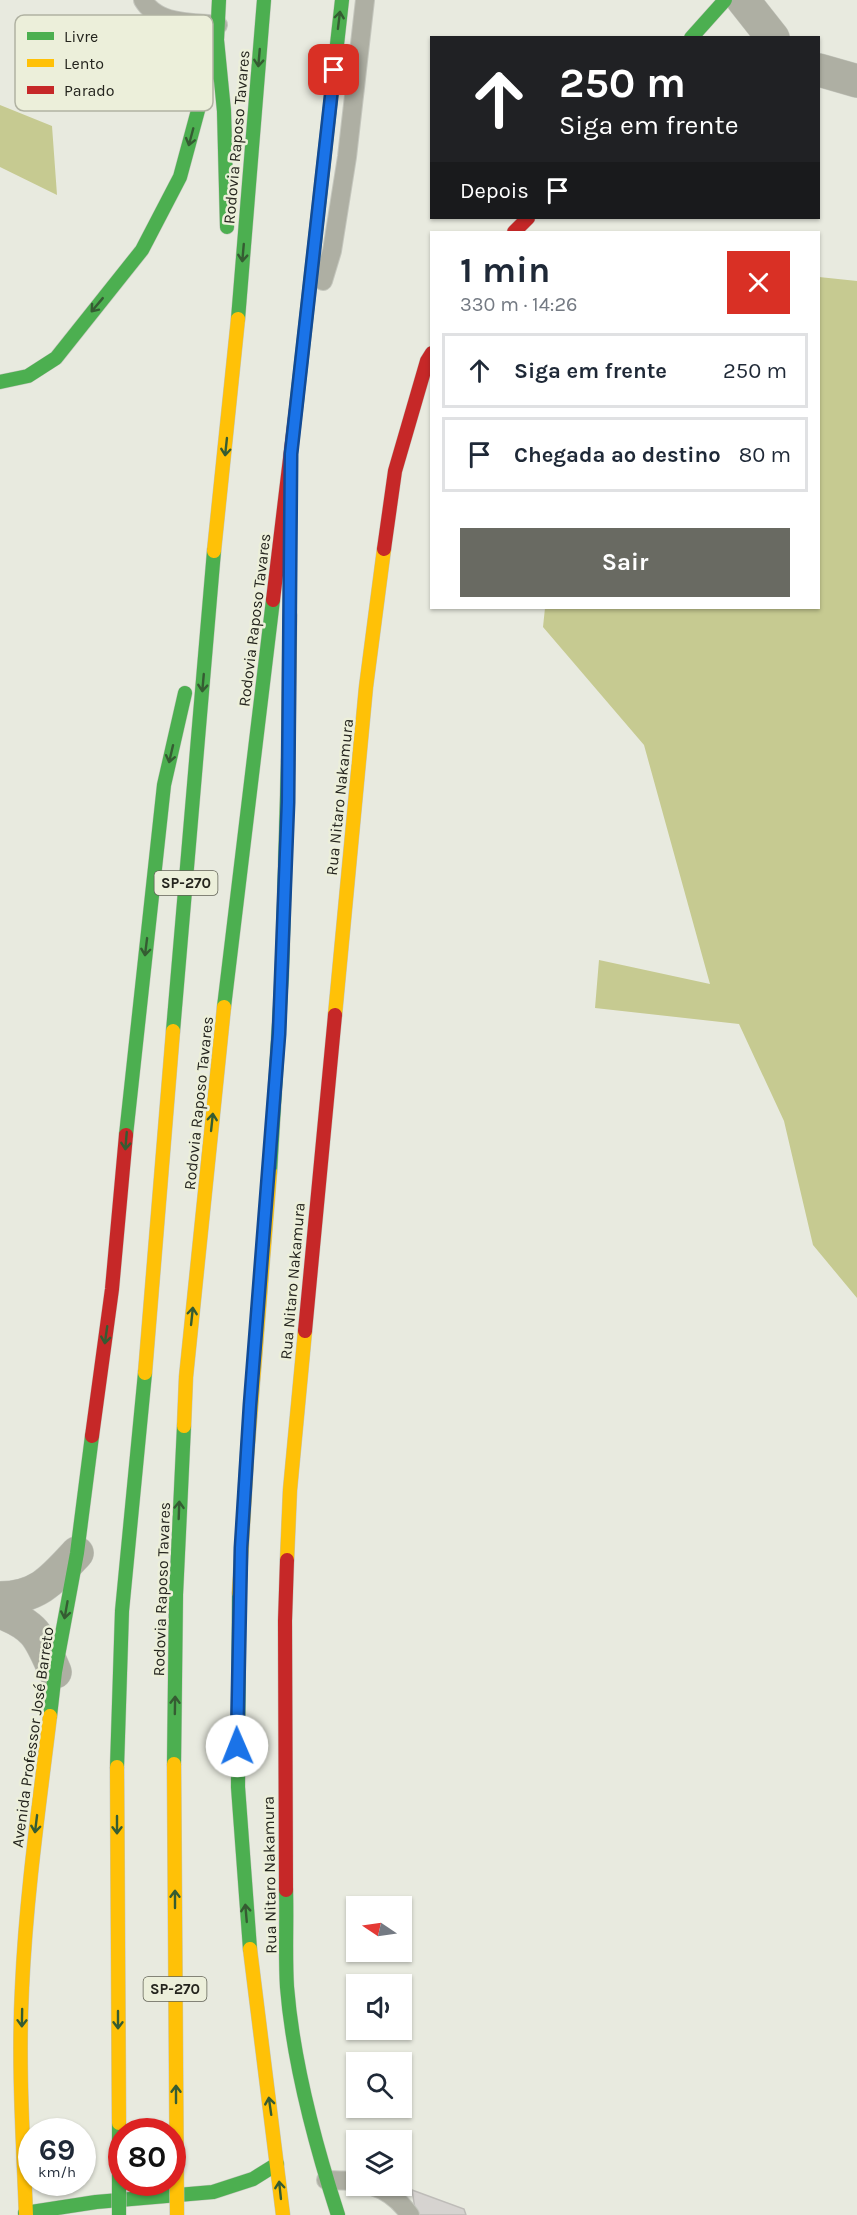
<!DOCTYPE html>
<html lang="pt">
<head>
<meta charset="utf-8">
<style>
	body { margin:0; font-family:Karla,sans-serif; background:#f2f2f3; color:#1f2937; height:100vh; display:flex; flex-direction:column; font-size:22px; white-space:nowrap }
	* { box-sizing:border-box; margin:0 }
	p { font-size:20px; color:#747a83 }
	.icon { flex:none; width:33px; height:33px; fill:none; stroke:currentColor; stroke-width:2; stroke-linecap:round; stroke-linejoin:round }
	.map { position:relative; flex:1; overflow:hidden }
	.panel { position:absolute; left:430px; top:231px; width:390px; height:378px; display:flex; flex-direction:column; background:#fff; border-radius:0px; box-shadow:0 2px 4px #0004 }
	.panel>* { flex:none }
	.top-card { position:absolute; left:430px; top:36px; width:390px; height:183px; border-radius:0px; box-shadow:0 2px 4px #0004; background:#202124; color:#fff; overflow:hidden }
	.needle { width:39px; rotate:283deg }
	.fabs { position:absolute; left:346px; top:1896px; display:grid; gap:12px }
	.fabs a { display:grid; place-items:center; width:66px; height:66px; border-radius:0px; background:#fff; box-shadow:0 2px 4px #0004; font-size:30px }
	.speed { position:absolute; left:18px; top:2118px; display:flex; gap:12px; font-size:30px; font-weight:700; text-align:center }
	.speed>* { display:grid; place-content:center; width:78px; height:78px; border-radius:50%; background:#fff; box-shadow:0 2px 4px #0004; line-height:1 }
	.speed small { font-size:15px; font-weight:400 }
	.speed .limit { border:9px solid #d22; background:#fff; color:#111 }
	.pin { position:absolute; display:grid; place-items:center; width:51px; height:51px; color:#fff; margin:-26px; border-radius:12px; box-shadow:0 3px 9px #0006 }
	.me { position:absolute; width:66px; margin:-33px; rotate:359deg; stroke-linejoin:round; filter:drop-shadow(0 0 4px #0008) }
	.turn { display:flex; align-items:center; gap:21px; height:126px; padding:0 30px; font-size:27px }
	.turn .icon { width:78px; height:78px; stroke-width:2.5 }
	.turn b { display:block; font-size:42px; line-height:51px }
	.then { display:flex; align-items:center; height:57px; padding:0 30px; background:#0003; gap:12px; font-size:22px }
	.round { display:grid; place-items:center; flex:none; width:63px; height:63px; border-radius:0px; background:#f2f2f3 }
	.summary { display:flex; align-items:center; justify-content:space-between; height:102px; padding:0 30px }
	h1 { font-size:36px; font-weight:700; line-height:45px }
	.cta { display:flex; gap:12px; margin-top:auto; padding:12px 30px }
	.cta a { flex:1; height:69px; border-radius:0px; background:#696a62; color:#fff; font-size:24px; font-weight:700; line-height:69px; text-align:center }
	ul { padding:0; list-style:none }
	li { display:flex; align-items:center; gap:18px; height:75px; margin:0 12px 9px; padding:0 18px; border:3px solid #e0e1e3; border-radius:0px }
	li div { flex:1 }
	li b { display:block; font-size:22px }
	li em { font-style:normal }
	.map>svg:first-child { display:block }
	.forest { fill:#c6ca91 }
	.building { fill:#d6d3d0; stroke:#bebcb8; stroke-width:1.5 }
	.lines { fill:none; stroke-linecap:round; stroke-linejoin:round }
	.lane-casing { stroke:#c4c6bd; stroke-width:20 }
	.street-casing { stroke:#c4c6bd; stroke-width:34 }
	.fast-casing { stroke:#c4c6bd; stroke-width:15 }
	.slow-casing { stroke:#c4c6bd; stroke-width:15 }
	.jam-casing { stroke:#c4c6bd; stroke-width:15 }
	.lane { stroke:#aeafa3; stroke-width:18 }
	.street { stroke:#aeafa3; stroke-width:33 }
	.fast { stroke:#4caf50; stroke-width:14 }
	.slow { stroke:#ffc107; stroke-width:14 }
	.jam { stroke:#c62828; stroke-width:14 }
	.fast-bridge-casing { stroke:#c4c6bd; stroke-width:15; stroke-linecap:butt }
	.slow-bridge-casing { stroke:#c4c6bd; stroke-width:15; stroke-linecap:butt }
	.fast-bridge { stroke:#4caf50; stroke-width:14 }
	.slow-bridge { stroke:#ffc107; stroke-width:14 }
	.oneway { stroke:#355c32 }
	.route-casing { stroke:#114b97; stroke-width:15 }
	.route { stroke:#1a73e8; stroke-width:10 }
	.labels { text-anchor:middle; stroke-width:5; stroke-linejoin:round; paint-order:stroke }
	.shield { fill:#ecefda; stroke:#616256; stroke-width:1.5 }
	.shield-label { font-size:15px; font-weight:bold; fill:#25251e }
	.street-label { font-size:16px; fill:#25251e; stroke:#ecefda }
	.key { fill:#ecefda; stroke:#b0b2a2; stroke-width:1.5 }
	.key-label { font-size:16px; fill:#25251e }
</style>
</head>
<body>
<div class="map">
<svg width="857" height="2215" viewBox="0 0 857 2215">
	<rect width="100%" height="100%" fill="#e8eadf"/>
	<path class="forest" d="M0,105L52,126L57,195L0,167Z
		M819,277L857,281V1298L813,1245L784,1121L739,1024L595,1008L599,960L710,984L644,745L543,627L545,608H819Z"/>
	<path class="building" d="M412,2190L464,2209L466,2215H416Z"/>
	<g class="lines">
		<defs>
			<path id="lane" d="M143,0C158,25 191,22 218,25
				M323,281L332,251L347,157L365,0
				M326,2180L357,2181
				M372,2186C388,2191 400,2201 410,2215"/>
			<path id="street" d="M743,0L773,38
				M819,70L857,81
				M0,1598C38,1598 53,1579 77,1553
				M0,1612C37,1626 40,1638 55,1672"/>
			<path id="fast" d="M691,38L725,0
				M217,40L224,111L227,227
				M238,319L264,0
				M0,382L28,376L56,358L142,250L180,177L217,40L219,0
				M297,400L342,0
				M224,1007L273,600
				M173,1031L214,551
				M126,1135L164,785L185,693
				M270,1172L282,973L288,760
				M239,1593L238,1787L250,1949
				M50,1716L55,1672L77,1553L92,1436
				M174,1764L176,1595L184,1426
				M117,1767L122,1611L145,1373
				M286,1890C287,1922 285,1955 287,1987C293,2061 315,2144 338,2215
				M25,2213L96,2202L213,2192L253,2179L277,2164"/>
			<path id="slow" d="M214,551L238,319
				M288,760L290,615
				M335,1015L366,687L384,549
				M145,1373L173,1031
				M184,1426L186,1377L224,1007
				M287,1560L290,1490L305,1331
				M239,1593L247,1456L270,1172
				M250,1949L283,2215
				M26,2215C23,2139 18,2064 22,1988C26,1897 39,1806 50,1716"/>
			<path id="jam" d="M514,232L528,218
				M384,549L395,471L427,361L432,353
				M273,600L297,400
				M305,1331L335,1015
				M92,1436L112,1289L126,1135
				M286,1890L285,1621L287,1560"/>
		</defs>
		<use href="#lane" class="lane-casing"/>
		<use href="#street" class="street-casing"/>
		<use href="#fast" class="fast-casing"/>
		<use href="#slow" class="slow-casing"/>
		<use href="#jam" class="jam-casing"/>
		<use href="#lane" class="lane"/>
		<use href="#street" class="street"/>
		<use href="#fast" class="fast"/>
		<use href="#slow" class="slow"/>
		<use href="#jam" class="jam"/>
		<defs>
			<path id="fast-bridge" d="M119,2123V2215"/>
			<path id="slow-bridge" d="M174,1764L177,2215
				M117,1767L119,2123"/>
		</defs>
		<use href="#fast-bridge" class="fast-bridge-casing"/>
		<use href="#slow-bridge" class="slow-bridge-casing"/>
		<use href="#fast-bridge" class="fast-bridge"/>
		<use href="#slow-bridge" class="slow-bridge"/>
	</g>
	<defs><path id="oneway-shaft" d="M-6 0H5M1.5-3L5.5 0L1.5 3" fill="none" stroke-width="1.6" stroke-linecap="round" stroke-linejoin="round" transform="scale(1.5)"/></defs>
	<g class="oneway">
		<use href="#oneway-shaft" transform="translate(339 20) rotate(-83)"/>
		<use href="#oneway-shaft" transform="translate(259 58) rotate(95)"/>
		<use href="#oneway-shaft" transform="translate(191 137) rotate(105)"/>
		<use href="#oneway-shaft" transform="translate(243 253) rotate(95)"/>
		<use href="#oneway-shaft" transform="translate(97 305) rotate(130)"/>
		<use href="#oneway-shaft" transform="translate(226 447) rotate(96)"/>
		<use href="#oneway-shaft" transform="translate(203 683) rotate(95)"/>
		<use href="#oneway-shaft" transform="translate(171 754) rotate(103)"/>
		<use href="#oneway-shaft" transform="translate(146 947) rotate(97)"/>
		<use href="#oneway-shaft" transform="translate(212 1122) rotate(-84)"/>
		<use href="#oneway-shaft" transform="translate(126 1141) rotate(95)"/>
		<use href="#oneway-shaft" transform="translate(192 1316) rotate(-84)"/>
		<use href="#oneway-shaft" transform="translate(106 1335) rotate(98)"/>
		<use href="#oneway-shaft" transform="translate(179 1510) rotate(-88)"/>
		<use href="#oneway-shaft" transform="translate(66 1610) rotate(100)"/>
		<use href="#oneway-shaft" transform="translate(175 1705) rotate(-89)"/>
		<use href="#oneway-shaft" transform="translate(36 1824) rotate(97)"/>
		<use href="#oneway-shaft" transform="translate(117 1825) rotate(90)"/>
		<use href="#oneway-shaft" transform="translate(175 1899) rotate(-90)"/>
		<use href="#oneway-shaft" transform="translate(246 1913) rotate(-95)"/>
		<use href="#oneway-shaft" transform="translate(22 2018) rotate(91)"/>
		<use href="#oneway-shaft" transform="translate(118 2020) rotate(90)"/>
		<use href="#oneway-shaft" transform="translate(176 2094) rotate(-90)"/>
		<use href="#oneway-shaft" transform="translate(270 2106) rotate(-98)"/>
		<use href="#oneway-shaft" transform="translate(280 2190) rotate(-96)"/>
	</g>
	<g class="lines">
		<defs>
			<path id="route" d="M237,1746L241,1548L250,1405L279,1034L288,802L291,454L334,70"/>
		</defs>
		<use href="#route" class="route-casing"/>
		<use href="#route" class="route"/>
	</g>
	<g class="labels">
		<g class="shield">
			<rect x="154.5" y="871" width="63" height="24" rx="4.5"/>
			<rect x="143.5" y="1977" width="63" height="24" rx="4.5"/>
		</g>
		<g class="shield-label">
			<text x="186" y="888">SP-270</text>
			<text x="175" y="1994">SP-270</text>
		</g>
		<g class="street-label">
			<text transform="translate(236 137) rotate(-85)" y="6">Rodovia Raposo Tavares</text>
			<text transform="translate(254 620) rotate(-83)" y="6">Rodovia Raposo Tavares</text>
			<text transform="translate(339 797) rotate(-84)" y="6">Rua Nitaro Nakamura</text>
			<text transform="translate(198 1103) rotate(-84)" y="6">Rodovia Raposo Tavares</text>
			<text transform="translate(292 1281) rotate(-85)" y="6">Rua Nitaro Nakamura</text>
			<text transform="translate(161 1589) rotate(-88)" y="6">Rodovia Raposo Tavares</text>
			<text transform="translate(32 1737) rotate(-82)" y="6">Avenida Professor José Barreto</text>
			<text transform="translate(269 1875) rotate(-91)" y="6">Rua Nitaro Nakamura</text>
		</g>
	</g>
	<rect x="15" y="15" width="198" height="96" rx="9" class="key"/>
	<rect x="27" y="32" width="27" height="8" fill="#4caf50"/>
	<rect x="27" y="59" width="27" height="8" fill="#ffc107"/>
	<rect x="27" y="86" width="27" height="8" fill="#c62828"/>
	<g class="key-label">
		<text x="64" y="42">Livre</text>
		<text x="64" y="69">Lento</text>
		<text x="64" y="96">Parado</text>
	</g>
</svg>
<div class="fabs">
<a><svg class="needle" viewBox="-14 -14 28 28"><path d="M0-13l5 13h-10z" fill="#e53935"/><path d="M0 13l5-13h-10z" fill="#747a83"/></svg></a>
<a><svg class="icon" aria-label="sound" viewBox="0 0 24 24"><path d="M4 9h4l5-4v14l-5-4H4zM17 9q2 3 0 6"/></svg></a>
<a><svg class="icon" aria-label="search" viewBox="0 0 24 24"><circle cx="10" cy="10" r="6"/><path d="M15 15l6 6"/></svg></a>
<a><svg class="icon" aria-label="layers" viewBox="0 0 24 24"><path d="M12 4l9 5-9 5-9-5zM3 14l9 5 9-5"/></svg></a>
</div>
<div class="speed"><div>69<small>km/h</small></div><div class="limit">80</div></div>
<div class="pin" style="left:334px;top:70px;background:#d93025"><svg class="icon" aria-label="arrive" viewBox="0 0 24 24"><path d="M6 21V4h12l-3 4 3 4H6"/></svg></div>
<svg class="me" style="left:237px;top:1746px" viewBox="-20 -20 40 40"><circle r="19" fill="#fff"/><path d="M0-13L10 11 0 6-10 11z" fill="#1a73e8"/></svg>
<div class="top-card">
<div class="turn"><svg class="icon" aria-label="ahead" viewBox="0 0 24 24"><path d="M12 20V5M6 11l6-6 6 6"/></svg><div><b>250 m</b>Siga em frente</div></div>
<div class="then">Depois<svg class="icon" aria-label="arrive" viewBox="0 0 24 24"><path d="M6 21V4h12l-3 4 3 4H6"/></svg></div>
</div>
<section class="panel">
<div class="summary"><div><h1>1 min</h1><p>330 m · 14:26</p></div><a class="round" style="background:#d93025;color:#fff"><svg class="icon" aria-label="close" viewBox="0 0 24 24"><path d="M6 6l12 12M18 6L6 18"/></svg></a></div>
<ul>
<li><svg class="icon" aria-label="ahead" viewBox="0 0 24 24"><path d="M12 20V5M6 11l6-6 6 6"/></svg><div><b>Siga em frente</b></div><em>250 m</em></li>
<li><svg class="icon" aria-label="arrive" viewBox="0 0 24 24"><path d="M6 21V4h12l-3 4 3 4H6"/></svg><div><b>Chegada ao destino</b></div><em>80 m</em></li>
</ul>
<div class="cta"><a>Sair</a></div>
</section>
</div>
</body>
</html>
